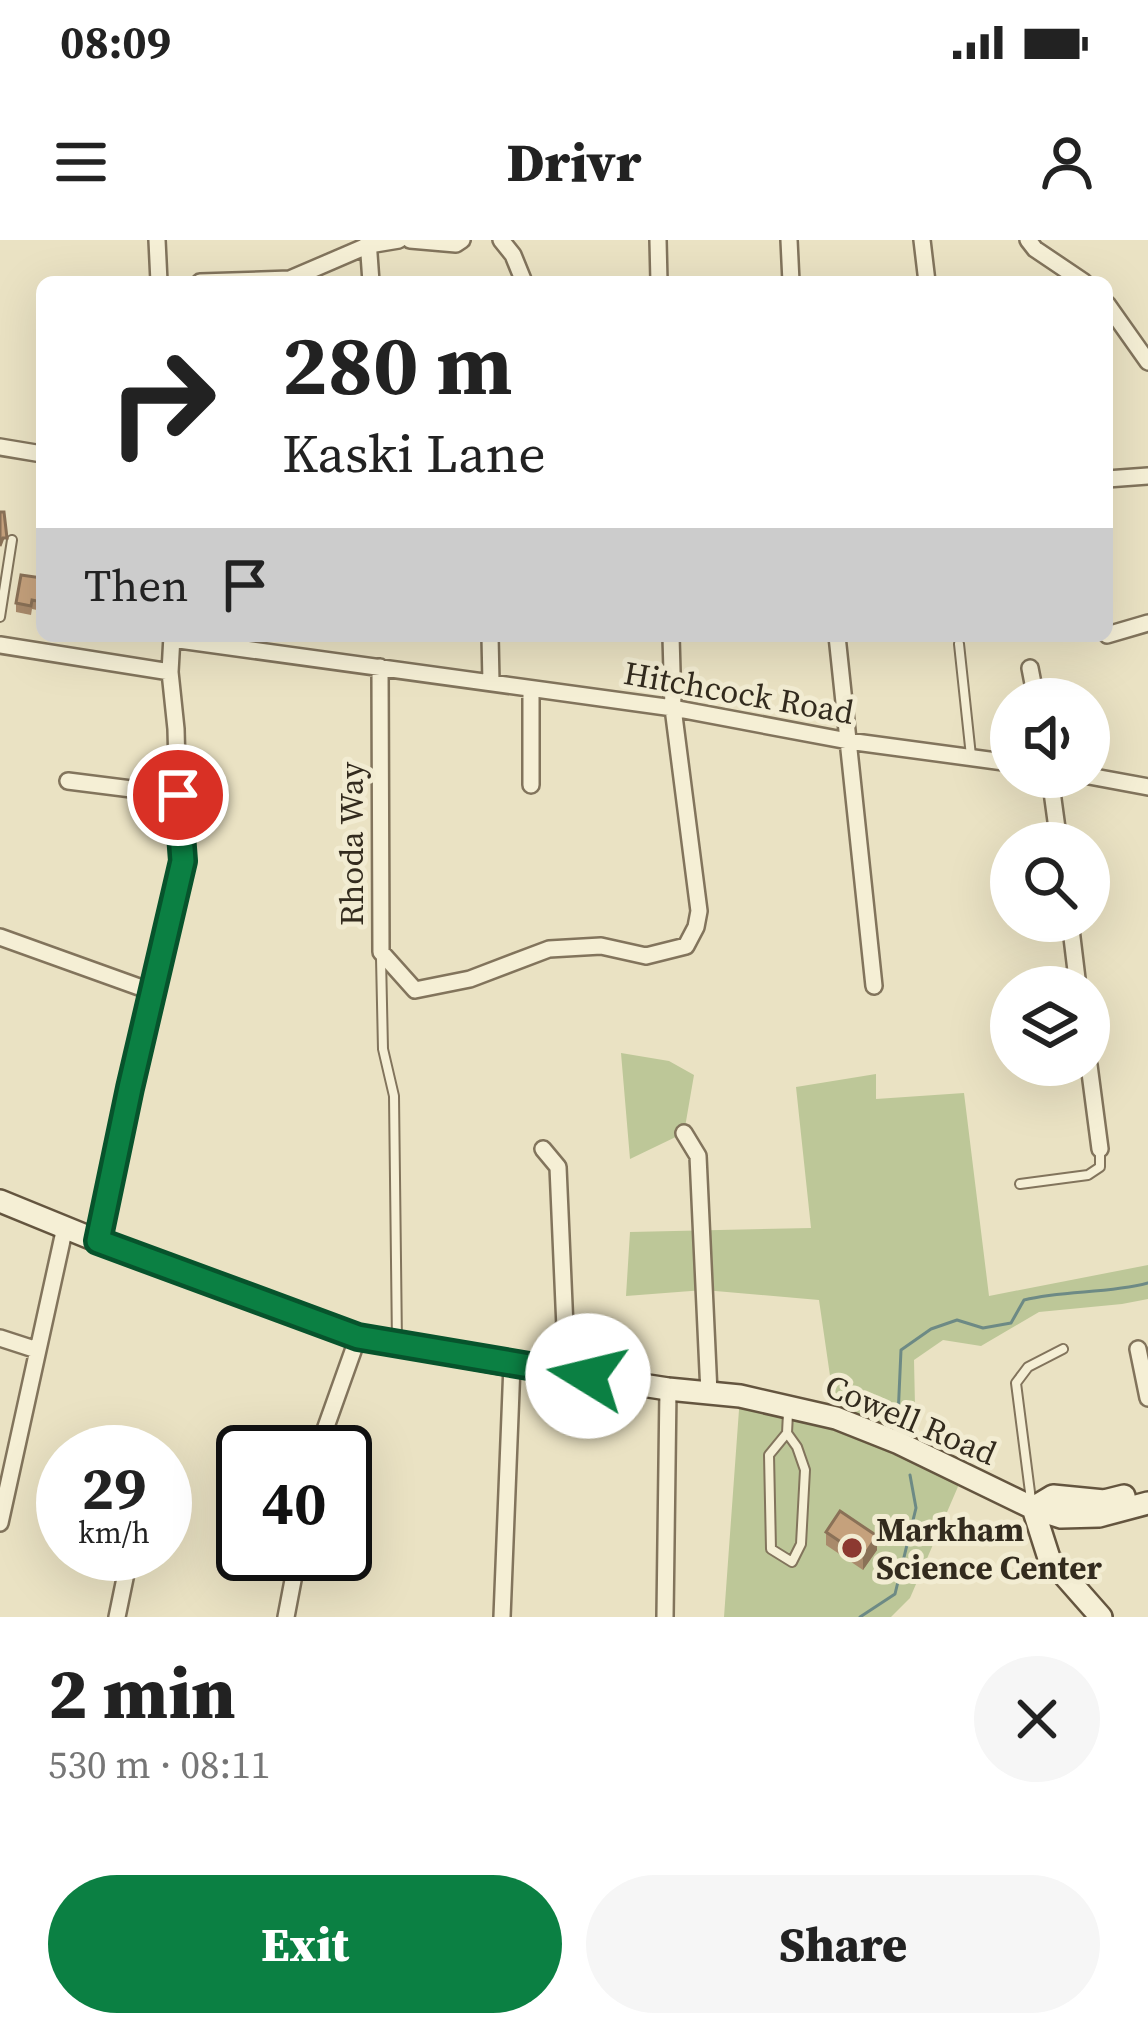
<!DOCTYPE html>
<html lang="en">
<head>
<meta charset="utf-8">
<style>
	body { margin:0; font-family:"Source Serif 4",serif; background:#f6f6f6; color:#222; height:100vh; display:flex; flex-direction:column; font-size:45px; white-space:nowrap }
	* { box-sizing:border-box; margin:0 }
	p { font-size:39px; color:#767676 }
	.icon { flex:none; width:66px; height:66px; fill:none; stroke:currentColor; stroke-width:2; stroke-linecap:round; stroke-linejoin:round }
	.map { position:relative; height:1377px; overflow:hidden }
	.panel { display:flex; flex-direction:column; background:#fff; flex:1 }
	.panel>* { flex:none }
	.hud { position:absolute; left:36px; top:36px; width:1077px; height:366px; border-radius:18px; box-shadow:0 12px 48px #0002; background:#fff; color:#222; overflow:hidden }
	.tools { position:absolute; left:990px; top:438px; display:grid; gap:24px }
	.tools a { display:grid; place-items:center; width:120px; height:120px; border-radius:50%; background:#fff; box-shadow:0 12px 48px #0002; font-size:60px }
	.speed { position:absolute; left:36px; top:1185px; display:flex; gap:24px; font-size:60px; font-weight:700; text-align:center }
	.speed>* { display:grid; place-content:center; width:156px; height:156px; border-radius:50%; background:#fff; box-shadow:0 12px 48px #0002; line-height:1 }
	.speed small { font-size:30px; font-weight:400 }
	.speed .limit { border:6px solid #111; border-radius:18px; background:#fff; color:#111 }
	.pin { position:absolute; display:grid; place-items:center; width:102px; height:102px; color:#fff; margin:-51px; border:6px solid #fff; border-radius:50%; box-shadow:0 3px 12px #0007 }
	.me { position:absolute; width:132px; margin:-66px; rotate:279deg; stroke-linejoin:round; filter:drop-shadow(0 0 9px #0008) }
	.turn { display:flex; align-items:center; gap:42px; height:252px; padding:0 48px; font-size:54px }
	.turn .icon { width:156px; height:156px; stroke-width:2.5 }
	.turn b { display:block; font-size:84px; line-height:102px }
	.then { display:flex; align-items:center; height:114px; padding:0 48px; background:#0003; gap:24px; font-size:45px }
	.round { display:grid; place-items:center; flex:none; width:126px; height:126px; border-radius:63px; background:#f6f6f6 }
	.overview { display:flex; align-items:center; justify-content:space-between; height:204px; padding:0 48px }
	h1 { font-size:72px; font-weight:800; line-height:90px }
	.action { display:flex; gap:24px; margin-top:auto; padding:24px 48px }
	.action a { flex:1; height:138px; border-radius:72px; background:#0b8043; color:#fff; font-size:48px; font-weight:800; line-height:138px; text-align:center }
	.action a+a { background:#f6f6f6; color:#222 }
	.status { display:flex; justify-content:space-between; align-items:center; height:84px; padding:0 60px; background:#fff; direction:ltr }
	.status svg { height:33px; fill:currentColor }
	header { display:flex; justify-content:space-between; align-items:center; height:156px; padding:0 48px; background:#fff; font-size:54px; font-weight:800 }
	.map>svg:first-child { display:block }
	.green { fill:#bdc798 }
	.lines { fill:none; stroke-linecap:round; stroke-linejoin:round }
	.stream { stroke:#6d8a85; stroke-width:3 }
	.lane-casing { stroke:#82745c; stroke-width:12 }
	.street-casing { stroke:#82745c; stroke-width:20 }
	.secondary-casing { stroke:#64553f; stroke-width:26 }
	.lane { stroke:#f5efd5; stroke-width:8 }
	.street { stroke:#f5efd5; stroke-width:15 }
	.secondary { stroke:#f5efd5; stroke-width:21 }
	.wall { fill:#a98a6b }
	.shaded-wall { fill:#8a7157 }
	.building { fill:#c5a17c; stroke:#8a7157; stroke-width:3 }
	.route-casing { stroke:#07532c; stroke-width:30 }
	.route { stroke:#0b8043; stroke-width:21 }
	.poi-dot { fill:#8c3931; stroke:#f2ecd2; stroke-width:4.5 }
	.labels { text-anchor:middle; stroke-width:10; stroke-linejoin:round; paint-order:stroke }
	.street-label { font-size:33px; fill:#332b1e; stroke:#f2ecd2 }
	.poi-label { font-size:33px; font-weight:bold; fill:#332b1e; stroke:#f2ecd2; text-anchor:start }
</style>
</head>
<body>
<div class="status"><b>08:09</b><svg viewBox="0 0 49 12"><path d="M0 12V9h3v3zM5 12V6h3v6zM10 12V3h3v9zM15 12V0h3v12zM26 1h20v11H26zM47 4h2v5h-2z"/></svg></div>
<header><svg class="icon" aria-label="menu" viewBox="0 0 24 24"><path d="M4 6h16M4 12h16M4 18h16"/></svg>Drivr<svg class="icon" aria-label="person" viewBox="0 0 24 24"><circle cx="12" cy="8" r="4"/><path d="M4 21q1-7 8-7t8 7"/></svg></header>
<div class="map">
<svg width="1148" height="1377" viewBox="0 0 1148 1377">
	<rect width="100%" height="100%" fill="#eae2c3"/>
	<path class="green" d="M621,813L669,821L694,835L684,893L630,919Z
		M876,834V859L964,853L989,1056L1148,1025V1059L1122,1064L1039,1072L981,1106L943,1100L914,1120L916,1212L963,1235L910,1358L891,1377H724L740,1156L836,1177L819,1060L704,1050L626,1056L630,992L811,988L796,847Z"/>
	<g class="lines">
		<path class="stream" d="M898,1177L901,1110L931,1089L957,1080L983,1088L1011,1083L1024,1060C1065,1050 1107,1054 1148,1043
			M860,1377L895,1354L916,1268L910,1235"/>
		<defs>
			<path id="lane" d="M0,377L12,300
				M959,404L971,516
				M381,718L383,809L394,856L397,1103
				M1020,944L1088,935L1100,927V911
				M787,1193L769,1215L771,1309L792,1322L801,1304L805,1230L797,1207L787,1193L788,1173
				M1031,1260L1016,1143L1028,1127L1063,1109"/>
			<path id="street" d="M157,0L159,42
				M368,0L371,42
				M410,0L456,4L462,0
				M501,0L513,15L524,42
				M658,0L659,42
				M789,0L791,42
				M922,0L927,42
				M1028,0L1035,9L1084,42
				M200,42L290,39L369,5L399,0
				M1107,64L1148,122
				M0,207L42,214
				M1107,239L1148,236
				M1107,395L1148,383
				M490,396L491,442
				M837,396L874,746
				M172,399L673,468L848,501L1011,523
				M0,405L170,432
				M380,427L381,712L415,750L470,739L549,709L601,706L646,716L686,706L696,687L699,671L673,468L671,396
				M1030,428L1036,459
				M531,450V545
				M1089,536L1148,547
				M1050,537L1059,603
				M68,541L179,555
				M1070,681L1078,747
				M0,697L153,752
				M1089,825L1100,909
				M684,893L698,916L709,1153
				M543,909L558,927L566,1111L560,1132
				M98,1001L130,847L183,621L178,566L176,489L170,432L172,396
				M0,1098L37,1110
				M1138,1109L1148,1158
				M317,1212L358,1097
				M0,1283L65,987
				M117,1377L130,1314
				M286,1377L298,1314
				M502,1377L512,1125
				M665,1377L668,1149"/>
			<path id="secondary" d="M0,961L98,1001L358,1097L512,1125L668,1149L740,1156L836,1178L899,1203L1033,1268L1061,1277L1099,1276L1148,1263
				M1033,1268L1049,1318L1101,1377
				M1033,1268L1053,1256L1104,1261L1124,1256"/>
		</defs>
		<use href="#lane" class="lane-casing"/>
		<use href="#street" class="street-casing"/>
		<use href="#secondary" class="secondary-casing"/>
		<use href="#lane" class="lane"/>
		<use href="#street" class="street"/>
		<use href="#secondary" class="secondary"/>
	</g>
	<path class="wall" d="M42,338V371L32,369L31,375L16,372V363Z
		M826,1292L877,1310L863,1330L826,1305Z"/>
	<path class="shaded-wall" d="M877,1296V1310L863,1330V1317Z"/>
	<path class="building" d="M0,272H4L7,298H3L0,306Z
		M21,335L42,338V362L32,360L31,366L16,363Z
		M840,1271L877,1296L863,1317L826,1292Z"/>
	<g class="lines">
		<defs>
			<path id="route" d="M178,555L183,621L130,848L98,1001L358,1097L588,1136"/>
		</defs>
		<use href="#route" class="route-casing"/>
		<use href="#route" class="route"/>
	</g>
	<circle class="poi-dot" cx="852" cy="1308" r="12"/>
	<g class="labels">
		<g class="street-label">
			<text transform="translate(739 452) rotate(10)" y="12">Hitchcock Road</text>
			<text transform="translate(351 604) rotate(-90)" y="12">Rhoda Way</text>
			<text transform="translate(911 1179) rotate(23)" y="12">Cowell Road</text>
		</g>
		<g class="poi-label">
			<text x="876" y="1301">Markham<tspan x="876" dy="38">Science Center</tspan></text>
		</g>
	</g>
</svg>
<div class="tools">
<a><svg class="icon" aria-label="sound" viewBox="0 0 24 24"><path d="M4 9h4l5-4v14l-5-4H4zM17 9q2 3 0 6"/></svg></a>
<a><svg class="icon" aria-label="search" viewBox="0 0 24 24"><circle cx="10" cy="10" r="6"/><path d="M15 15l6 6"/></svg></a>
<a><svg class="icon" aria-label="layers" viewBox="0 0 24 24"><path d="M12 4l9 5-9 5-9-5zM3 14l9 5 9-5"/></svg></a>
</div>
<div class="speed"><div>29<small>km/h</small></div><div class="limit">40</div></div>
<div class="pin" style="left:178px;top:555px;background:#d93025"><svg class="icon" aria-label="arrive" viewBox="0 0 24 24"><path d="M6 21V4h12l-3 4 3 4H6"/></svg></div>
<svg class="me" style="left:588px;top:1136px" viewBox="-20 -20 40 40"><circle r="19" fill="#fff"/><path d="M0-13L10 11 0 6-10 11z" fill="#0b8043"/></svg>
<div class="hud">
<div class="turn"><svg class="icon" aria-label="right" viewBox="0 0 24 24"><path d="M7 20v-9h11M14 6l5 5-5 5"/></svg><div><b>280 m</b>Kaski Lane</div></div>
<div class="then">Then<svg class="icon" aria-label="arrive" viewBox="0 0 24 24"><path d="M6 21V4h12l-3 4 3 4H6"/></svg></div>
</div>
</div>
<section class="panel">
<div class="overview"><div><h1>2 min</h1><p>530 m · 08:11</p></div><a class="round"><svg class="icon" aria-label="close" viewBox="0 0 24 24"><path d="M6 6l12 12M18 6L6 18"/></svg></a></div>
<div class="action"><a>Exit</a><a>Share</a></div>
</section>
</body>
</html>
